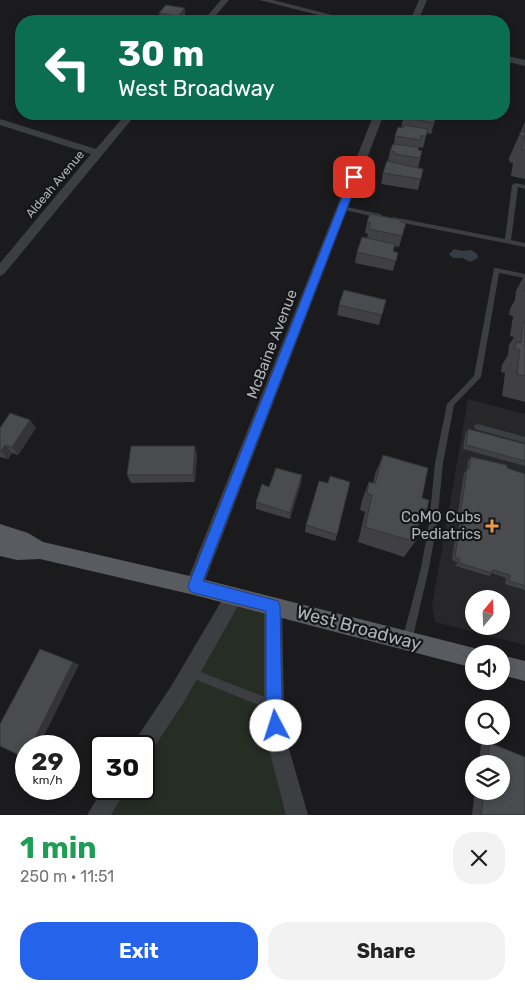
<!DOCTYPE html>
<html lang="en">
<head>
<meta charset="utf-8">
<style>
	body { margin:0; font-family:Rubik,sans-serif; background:#f2f2f2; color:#222; height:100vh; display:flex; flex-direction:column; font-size:19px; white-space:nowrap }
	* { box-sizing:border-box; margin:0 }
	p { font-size:16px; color:#767676 }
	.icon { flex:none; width:28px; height:28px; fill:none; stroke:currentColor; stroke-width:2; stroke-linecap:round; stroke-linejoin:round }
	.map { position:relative; height:815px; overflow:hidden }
	.sheet { display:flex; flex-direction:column; background:#fff; flex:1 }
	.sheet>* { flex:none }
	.hud { position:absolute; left:15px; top:15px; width:495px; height:105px; border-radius:20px; box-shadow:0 2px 8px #0003; background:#0b6e4f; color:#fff; overflow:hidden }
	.needle { width:32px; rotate:19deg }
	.fabs { position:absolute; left:465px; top:590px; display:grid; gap:10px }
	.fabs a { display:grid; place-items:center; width:45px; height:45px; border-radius:50%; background:#fff; box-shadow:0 2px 8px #0003; font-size:25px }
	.speed { position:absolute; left:15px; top:735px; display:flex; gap:10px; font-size:25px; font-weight:700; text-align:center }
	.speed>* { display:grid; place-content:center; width:65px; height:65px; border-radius:50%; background:#fff; box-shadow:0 2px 8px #0003; line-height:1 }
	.speed small { font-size:12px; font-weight:400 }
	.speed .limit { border:2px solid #111; border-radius:8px; background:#fff; color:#111 }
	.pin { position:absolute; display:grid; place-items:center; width:42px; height:42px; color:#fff; margin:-21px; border-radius:10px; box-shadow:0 2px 8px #0006 }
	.me { position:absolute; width:55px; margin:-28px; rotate:355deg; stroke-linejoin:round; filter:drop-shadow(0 0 4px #0008) }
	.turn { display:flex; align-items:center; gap:18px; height:105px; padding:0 20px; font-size:22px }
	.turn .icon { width:65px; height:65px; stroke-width:2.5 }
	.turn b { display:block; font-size:35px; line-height:42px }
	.round { display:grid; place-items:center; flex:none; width:52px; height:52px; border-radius:20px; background:#f2f2f2 }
	.headline { display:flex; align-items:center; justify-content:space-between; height:85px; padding:0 20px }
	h1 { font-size:30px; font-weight:700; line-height:38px; color:#1e9e55 }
	.primary-button { display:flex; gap:10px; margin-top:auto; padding:10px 20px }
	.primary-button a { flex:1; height:58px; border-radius:20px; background:#2563eb; color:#fff; font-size:20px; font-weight:700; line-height:58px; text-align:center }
	.primary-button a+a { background:#f2f2f2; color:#222 }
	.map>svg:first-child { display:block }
	.built { fill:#27272a; fill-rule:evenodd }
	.green { fill:#252d25 }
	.water { fill:#343e42 }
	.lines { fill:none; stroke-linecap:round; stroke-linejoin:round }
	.service { fill:#3c3e42; fill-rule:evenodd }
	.minor { fill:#3c3e42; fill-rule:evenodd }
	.tertiary { fill:#3c3e42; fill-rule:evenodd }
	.primary { fill:#585b60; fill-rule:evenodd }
	.wall { fill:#404044 }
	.shaded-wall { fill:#343437 }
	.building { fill:#4a4b4f; stroke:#343437 }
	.route { fill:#2563eb; stroke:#184099 }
	.poi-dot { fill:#e4994b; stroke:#161618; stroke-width:2 }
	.labels { text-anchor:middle; stroke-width:4.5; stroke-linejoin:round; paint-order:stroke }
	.far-street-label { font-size:12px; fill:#afb4bb; stroke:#161618 }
	.street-label { font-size:15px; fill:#afb4bb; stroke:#161618 }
	.poi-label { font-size:15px; fill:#afb4bb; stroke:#161618; text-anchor:end }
	.near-street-label { font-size:18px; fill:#afb4bb; stroke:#161618 }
</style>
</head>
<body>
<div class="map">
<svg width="525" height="815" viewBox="0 0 525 815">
	<rect width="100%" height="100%" fill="#1b1b1d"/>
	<path class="built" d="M468,399L525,414V645L435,622L432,606ZM474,599H501V626H474Z"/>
	<path class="green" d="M235,598L271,607L295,815H101L118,789H144V750L179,695Z"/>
	<path class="water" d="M454,249L462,251L471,250L477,254L478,258L470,262L462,258H453L449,254Z"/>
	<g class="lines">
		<path class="service" d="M515,183L525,185V189L518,187L511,240L525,243V247L393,221L390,219L393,217L505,239L512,185Z
			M342,206L380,214L383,216L380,218L340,209V207Z
			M494,268H496L525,274V278L499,273L481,377L454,405L443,463L437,524L429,568L412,641L410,644L407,646L404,644L402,641L421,568L429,524L435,463L447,404L474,376Z
			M478,424L525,437V443L475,429L474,427L475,425Z
			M190,668L275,701L276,705L275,709L271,710L187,676L185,673L187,670Z"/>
		<path class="minor" d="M221,0H229L211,21H203Z
			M419,0H427L418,21H410Z
			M126,114H136L4,274L0,276V263L91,154L0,125V119L96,149Z
			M374,114H384L203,586L200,592L194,595L188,592L185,586Z
			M234,587L240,590L243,596L240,602L184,702L150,753L144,756V746H133L136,739L170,688L228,590Z
			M273,597L280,599L282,606L284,706L288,745L308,815H286L268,745L264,706V606L266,599Z
			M103,789H126L111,815H87Z"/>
		<path class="tertiary" d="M259,0H273L356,21H342Z
			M504,55L525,60V66L504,61Z"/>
		<path class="primary" d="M0,524L28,533L43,542L194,577L474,648L481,651L482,654H474V668L194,595L40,559L17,560L0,556Z
			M501,655L525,661V681L501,675Z"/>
	</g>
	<path class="wall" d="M166,5L186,19L184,21H152L160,18L159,13Z
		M404,114L428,115L436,116L431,134L427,133L423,148L418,147V150L422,151L418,168L423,169L418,190L381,184L383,173L388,161L390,151L394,144L395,136L401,128Z
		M525,122V179L511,176L513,163L509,162V158Z
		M367,222H401L406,223L399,247L395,246L393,251L398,253L393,271L355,263L357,252L367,238L368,234L365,233Z
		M525,274V402L502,396L505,373L501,372L502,365L508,355L509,345L514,337L510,336L513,316L509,315L510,309L515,300L516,291Z
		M386,300L379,325L337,315L339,305Z
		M30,420L36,428L18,455L12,453L8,459L0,457V428Z
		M468,429L525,444V466L463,449L465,434Z
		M197,454L195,482L131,483L127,475Z
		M383,455L422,498L427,509L419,522L415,542L404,557L358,542L365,512L360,510L362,500L369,482L373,483L375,474Z
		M471,457L525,474V590L505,584L506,578L492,573L489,576L456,566L457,562L452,560L456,531L459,528L460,520H457L464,473L467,469L468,461Z
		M301,483L290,519L256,509V502L269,487Z
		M306,525L337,535L335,541L305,532Z
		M481,743H490L525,801V815H472L475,791H501V764H479Z"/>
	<path class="shaded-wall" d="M185,8L186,19L184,21H179L178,16Z
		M30,420L36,428L18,455L12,447Z
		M5,445L12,453L8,459L1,451Z
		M195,446L197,454L195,482L193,475Z
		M302,475L301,483L290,519V513Z
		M73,662L79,665L39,746H31Z"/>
	<path class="building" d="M166,5L185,8L178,16L159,13Z
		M156,17L175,20L174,21H152Z
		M404,114H428V115L436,116L434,123L403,117Z
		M404,125L428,129L426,136H421L420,140L395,136L398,127L403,128Z
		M525,126V150H522L524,136H520V132H524Z
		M393,144L419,147L418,150L422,151L420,158L394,154L395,152L390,151Z
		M387,161L423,169L421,179L383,173Z
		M370,214L402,220L401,222L406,223L402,236L369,229L371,223L367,222Z
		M362,237L395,244L393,251L398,253L396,261L357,252Z
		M523,285H525V291H523Z
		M344,290L386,300L382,315L339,305Z
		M523,322H525V376L517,374L520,350L515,349L516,342L521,343Z
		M10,413L30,420L12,447L5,445L1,451H0V428Z
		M468,429L525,444V461L466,445Z
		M131,446H195L193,475H127Z
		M383,455L428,468L422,498L429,500L427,509L421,508L415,542L365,527L372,495L367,493L369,482L375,484Z
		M471,457L507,465V468L525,474V586L509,581L510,575L493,570L492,573L459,563L460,559L455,557L459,528L462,529L463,517L460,516L467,469H469Z
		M276,468L302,475L290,513L256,502L262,484L269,487Z
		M330,476L350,482L337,535L306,525L319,481L328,483Z
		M40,649L73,662L31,746H26V756L25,758L0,746V724Z
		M490,743L525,757V815H481L484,791H501V764H487Z"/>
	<path class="route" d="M354,174L359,177L203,581L278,601L280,606L282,706L284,726L281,731L276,734L271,731L266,706V611L194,593L190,591L188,586L350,177Z"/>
	<path class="poi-dot" d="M489.5 518.5h5v5h5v5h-5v5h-5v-5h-5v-5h5z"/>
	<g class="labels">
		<g class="far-street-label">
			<text transform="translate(55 184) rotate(-50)" y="4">Aldeah Avenue</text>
		</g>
		<g class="street-label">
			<text transform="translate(272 344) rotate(-69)" y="5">McBaine Avenue</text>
		</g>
		<g class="poi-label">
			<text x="481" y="522">CoMO Cubs<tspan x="481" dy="17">Pediatrics</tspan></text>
		</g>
		<g class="near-street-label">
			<text transform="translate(359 628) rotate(15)" y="6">West Broadway</text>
		</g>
	</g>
</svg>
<div class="fabs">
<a><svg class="needle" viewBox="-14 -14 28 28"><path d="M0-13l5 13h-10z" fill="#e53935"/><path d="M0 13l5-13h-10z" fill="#767676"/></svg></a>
<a><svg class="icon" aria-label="sound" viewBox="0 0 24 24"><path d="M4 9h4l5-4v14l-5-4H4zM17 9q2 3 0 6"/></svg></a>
<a><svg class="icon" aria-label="search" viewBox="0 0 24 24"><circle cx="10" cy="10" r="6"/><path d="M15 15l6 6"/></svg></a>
<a><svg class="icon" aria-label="layers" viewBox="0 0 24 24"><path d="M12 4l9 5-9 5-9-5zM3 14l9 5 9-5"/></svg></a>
</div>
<div class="speed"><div>29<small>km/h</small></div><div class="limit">30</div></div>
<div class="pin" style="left:354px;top:177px;background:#d93025"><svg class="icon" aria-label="arrive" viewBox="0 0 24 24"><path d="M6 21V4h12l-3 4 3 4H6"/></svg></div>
<svg class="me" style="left:276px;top:726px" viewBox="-20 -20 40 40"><circle r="19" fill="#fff"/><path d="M0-13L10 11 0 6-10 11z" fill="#2563eb"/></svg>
<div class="hud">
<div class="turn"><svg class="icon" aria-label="left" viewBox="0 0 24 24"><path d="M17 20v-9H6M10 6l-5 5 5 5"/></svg><div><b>30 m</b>West Broadway</div></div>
</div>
</div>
<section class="sheet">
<div class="headline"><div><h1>1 min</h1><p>250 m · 11:51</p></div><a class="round"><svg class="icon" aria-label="close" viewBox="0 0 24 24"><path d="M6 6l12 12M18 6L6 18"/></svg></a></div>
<div class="primary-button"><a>Exit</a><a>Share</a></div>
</section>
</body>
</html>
